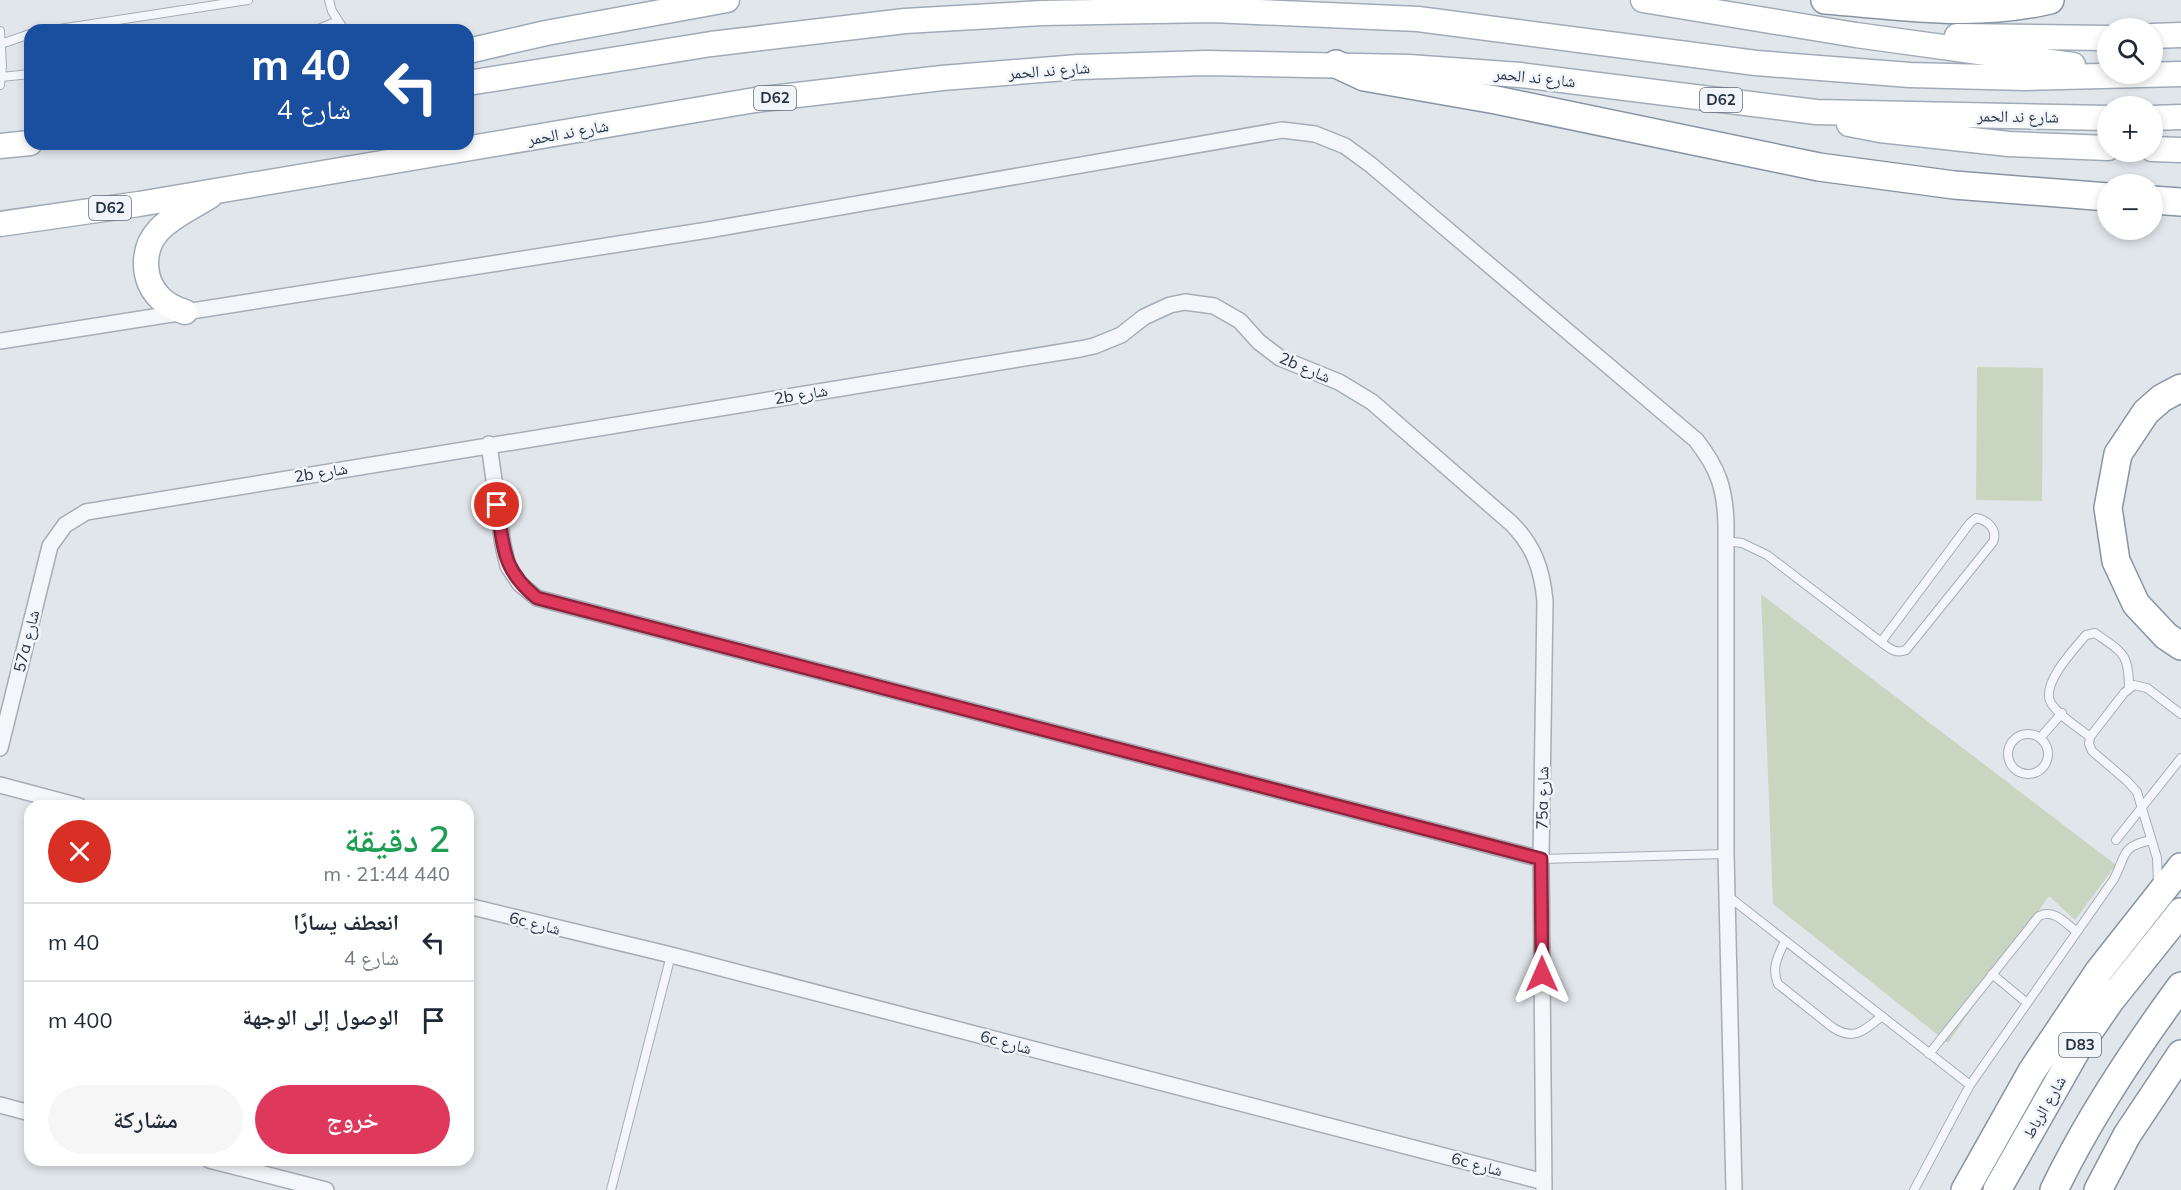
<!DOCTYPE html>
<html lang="ar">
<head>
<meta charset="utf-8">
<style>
	body { margin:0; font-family:Mulish,"Noto Naskh Arabic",sans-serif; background:#f6f6f7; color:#1f2937; direction:rtl; height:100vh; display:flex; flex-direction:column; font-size:22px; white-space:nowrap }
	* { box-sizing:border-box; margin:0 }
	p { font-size:20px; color:#747a83 }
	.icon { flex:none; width:33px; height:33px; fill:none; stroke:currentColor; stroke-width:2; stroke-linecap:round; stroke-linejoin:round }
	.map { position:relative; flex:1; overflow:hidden; direction:ltr }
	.panel { position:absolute; left:24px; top:800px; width:450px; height:366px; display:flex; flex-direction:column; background:#fff; border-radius:18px; box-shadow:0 3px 9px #0003; direction:rtl }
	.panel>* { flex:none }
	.banner { position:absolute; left:24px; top:24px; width:450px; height:126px; border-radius:18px; box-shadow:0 3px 9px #0003; direction:rtl; background:#1a4fa0; color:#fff; overflow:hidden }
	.fabs { position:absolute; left:2097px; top:18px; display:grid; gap:12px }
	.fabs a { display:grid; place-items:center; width:66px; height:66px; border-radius:50%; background:#fff; box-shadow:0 3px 9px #0003; font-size:30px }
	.pin { position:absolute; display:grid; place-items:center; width:51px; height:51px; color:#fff; margin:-26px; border:3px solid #fff; border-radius:50%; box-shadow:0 2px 6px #0007 }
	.me { position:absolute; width:66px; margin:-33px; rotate:0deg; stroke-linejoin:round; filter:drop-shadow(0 0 4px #0008) }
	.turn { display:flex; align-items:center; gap:21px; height:126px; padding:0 24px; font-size:27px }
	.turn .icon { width:78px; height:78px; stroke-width:2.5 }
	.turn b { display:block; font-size:42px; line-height:51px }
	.round { display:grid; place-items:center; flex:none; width:63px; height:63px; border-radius:32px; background:#f6f6f7 }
	.summary { display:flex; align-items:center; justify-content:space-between; height:102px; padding:0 24px }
	h1 { font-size:36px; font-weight:600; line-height:45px; color:#1e9e55 }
	.primary-button { display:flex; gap:12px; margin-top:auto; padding:12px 24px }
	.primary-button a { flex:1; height:69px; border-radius:36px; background:#de385c; color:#fff; font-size:24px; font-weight:600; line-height:69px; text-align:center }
	.primary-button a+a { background:#f6f6f7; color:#1f2937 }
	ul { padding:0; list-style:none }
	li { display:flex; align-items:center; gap:18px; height:78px; padding:0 24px; border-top:2px solid #e0e1e3 }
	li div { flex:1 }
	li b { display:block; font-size:22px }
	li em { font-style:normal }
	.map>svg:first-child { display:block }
	.garden { fill:#c8d6c1 }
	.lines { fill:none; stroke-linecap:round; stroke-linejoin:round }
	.service-casing { stroke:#a5adb6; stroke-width:10 }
	.minor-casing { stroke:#a5adb6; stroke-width:18 }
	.primary-casing { stroke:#9fabb8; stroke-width:27 }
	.motorway-casing { stroke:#8694a4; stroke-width:30 }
	.service { stroke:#f4f6f9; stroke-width:8 }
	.minor { stroke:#f4f6f9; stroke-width:15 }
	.primary { stroke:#fff; stroke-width:24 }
	.motorway { stroke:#fff; stroke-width:27 }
	.route-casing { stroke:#90243c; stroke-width:15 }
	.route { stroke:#de385c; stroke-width:10 }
	.labels { text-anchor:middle; stroke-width:5; stroke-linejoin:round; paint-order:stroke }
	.shield { fill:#f1f4f8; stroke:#646e7b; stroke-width:1.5 }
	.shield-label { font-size:15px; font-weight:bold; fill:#273445 }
	.street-label { font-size:16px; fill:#273445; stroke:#f1f4f8 }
</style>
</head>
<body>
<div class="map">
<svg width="2181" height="1190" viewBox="0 0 2181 1190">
	<rect width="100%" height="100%" fill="#e1e6eb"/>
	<path class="garden" d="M1977,367L2043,368L2042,501L1976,500Z
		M1761,594L2116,865L2075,920L2049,896L1948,1043L1773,904Z"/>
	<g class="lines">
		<defs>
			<path id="service" d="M329,0L332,11L344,30
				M53,30L248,0
				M316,30L338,21
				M0,31L2,67L0,85
				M1,44L30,34
				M1,77L30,74
				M1976,518C1988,520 1998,530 1993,542L1906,650C1896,654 1890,649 1881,642L1970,523Z
				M1725,541L1742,543L1767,555L1881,642
				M2008 754a20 20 0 1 1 40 0a20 20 0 1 1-40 0Z
				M2090,737C2078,727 2059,716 2051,703C2040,685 2074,649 2086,635L2095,633C2123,653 2129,653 2129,688
				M2040,738L2062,713
				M2116,840L2181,758
				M1541,859L1726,854
				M2158,884L2157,858L2137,792L2127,781L2092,751L2089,744L2090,737L2124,693L2134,685L2147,688L2181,714
				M1728,896L1970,1085
				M1785,941C1778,956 1771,968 1778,984L1832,1027C1854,1042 1865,1030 1882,1016
				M1992,974L2027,1003
				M1929,1054L2039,916C2054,909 2064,922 2076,931
				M611,1190L671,955
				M1914,1190L1970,1085L2114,879C2127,854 2120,847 2151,840"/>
			<path id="minor" d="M0,341L708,230L1282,130L1315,134L1345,146L1371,165L1696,440C1718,468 1725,488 1726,524V854L1734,1190
				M489,444L503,545L508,566L520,584L537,598L1541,859
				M0,748L50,546L65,525L86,512L1080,349L1094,346L1121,335L1144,317L1170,305L1185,302L1214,306L1240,321L1259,342L1280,358L1339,382L1372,402L1511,523C1534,546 1542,569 1545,601L1541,859L1544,1190
				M0,785L79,806
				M468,906L671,955L1544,1182
				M0,1105L30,1113
				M209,1160L326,1190"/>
			<path id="primary" d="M1643,0L1856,35L2073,65
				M1957,36L2108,38
				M2152,36L2181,35
				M468,51L546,33L727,0
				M468,83L711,44L905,21L1042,13L1212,10L1418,19L1756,63L1910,75L2026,78L2181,74
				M2152,118L2181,117
				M1849,124L1880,130L2009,144L2108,148
				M0,146L30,143
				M2152,149L2181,150
				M0,224L139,204L755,100L942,78L1078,67L1206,63L1409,67L1520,75L1816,112L2108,118
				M185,312C176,309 167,305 160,298C142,280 141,249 159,230C172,216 193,207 210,196"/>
			<path id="motorway" d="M1825,0C1902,6 1974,18 2050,0
				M1336,64L1364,77L1496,100L1819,167L1954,185L2108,197
				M2152,200L2181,202
				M2181,388L2162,398L2146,412L2118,454L2108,508L2116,561L2136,604L2166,636L2181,646
				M1965,1190L2032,1071L2099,971L2181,867
				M1997,1190L2077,1049L2110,1001L2181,912
				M2054,1190C2089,1117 2134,1050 2181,986
				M2098,1190L2127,1135L2181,1054"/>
		</defs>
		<use href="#service" class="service-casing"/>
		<use href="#minor" class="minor-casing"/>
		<use href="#primary" class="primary-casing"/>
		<use href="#motorway" class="motorway-casing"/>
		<use href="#service" class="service"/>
		<use href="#minor" class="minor"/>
		<use href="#primary" class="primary"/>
		<use href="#motorway" class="motorway"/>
	</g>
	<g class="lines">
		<defs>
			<path id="route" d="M497,505C504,547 501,569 537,598L1541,859L1542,974"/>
		</defs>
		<use href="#route" class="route-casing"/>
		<use href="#route" class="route"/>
	</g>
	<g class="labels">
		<g class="shield">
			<rect x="754" y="86" width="42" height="24" rx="4.5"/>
			<rect x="1700" y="88" width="42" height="24" rx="4.5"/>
			<rect x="89" y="196" width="42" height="24" rx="4.5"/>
			<rect x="2059" y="1033" width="42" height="24" rx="4.5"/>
		</g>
		<g class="shield-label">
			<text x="775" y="103">D62</text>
			<text x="1721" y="105">D62</text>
			<text x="110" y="213">D62</text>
			<text x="2080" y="1050">D83</text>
		</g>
		<g class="street-label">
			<text transform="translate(1049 70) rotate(-4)" y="6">شارع ند الحمر</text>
			<text transform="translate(1535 77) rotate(6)" y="6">شارع ند الحمر</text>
			<text transform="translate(2018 116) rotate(1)" y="6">شارع ند الحمر</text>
			<text transform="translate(568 132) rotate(-10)" y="6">شارع ند الحمر</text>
			<text transform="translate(1305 367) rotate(23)" y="6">2b شارع</text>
			<text transform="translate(801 394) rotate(-9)" y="6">2b شارع</text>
			<text transform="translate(321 472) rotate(-9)" y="6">2b شارع</text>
			<text transform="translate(26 641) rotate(-76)" y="6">57a شارع</text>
			<text transform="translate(1542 798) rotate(-89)" y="6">75a شارع</text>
			<text transform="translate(535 923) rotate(14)" y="6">6c شارع</text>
			<text transform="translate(1006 1042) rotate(15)" y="6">6c شارع</text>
			<text transform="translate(2044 1107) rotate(-60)" y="6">شارع الرباط</text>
			<text transform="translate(1477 1164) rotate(15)" y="6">6c شارع</text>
		</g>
	</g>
</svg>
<div class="fabs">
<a><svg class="icon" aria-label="search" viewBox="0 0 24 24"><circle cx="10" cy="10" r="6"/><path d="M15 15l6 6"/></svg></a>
<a>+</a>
<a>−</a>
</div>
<div class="pin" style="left:497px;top:505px;background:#d93025"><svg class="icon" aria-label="arrive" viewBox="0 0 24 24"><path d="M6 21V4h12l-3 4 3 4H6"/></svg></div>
<svg class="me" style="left:1542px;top:974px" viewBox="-20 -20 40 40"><path d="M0-17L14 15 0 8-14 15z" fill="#de385c" stroke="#fff" stroke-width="4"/></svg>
<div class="banner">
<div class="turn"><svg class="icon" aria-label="left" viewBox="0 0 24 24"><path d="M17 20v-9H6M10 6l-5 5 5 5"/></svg><div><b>40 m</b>شارع 4</div></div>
</div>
<section class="panel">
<div class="summary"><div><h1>2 دقيقة</h1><p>440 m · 21:44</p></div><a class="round" style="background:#d93025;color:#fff"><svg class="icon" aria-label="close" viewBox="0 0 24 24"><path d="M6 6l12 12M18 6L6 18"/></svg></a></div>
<ul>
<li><svg class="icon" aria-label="left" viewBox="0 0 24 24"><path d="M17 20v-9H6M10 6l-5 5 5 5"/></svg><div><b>انعطف يسارًا</b><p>شارع 4</p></div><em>40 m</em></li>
<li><svg class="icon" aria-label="arrive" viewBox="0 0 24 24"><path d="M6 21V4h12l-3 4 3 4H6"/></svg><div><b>الوصول إلى الوجهة</b></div><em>400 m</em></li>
</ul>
<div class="primary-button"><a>خروج</a><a>مشاركة</a></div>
</section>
</div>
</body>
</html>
